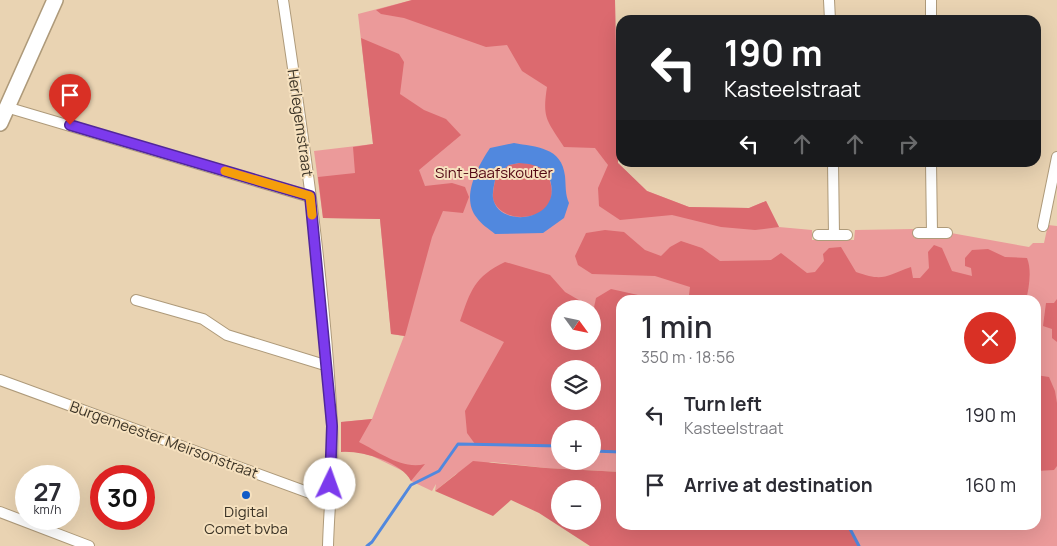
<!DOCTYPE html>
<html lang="en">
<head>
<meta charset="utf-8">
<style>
	body { margin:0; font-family:Manrope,sans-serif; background:#f2f2f3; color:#2b2b33; height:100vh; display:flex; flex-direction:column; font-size:19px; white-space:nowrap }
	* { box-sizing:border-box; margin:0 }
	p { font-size:16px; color:#7c7c81 }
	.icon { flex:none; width:28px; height:28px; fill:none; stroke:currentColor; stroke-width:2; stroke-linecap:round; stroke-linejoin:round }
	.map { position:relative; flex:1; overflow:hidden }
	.side { position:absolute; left:616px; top:295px; width:425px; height:235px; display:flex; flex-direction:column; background:#fff; border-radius:15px; box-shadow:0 5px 20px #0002 }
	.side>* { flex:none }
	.banner { position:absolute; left:616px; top:15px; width:425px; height:152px; border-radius:15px; box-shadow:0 5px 20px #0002; background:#202124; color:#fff; overflow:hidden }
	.needle { width:32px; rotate:123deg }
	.tools { position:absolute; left:551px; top:300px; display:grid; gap:10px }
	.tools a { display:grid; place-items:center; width:50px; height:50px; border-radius:50%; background:#fff; box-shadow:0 5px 20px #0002; font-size:25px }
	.speed { position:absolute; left:15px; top:465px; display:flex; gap:10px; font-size:25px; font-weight:700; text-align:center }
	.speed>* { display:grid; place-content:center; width:65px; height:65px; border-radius:50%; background:#fff; box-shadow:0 5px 20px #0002; line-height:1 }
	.speed small { font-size:12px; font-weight:400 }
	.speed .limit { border:8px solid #d22; background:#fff; color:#111 }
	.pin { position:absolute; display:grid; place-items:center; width:42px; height:42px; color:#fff; margin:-51px -21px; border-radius:50% 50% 50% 0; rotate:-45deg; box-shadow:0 0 5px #0007 }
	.pin .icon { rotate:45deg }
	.me { position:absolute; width:55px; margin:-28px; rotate:3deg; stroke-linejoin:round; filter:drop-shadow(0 0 4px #0008) }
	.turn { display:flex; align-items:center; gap:18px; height:105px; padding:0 25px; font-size:22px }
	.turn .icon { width:65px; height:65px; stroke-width:2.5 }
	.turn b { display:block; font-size:35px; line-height:42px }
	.lanes { display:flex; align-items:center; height:48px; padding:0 25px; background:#0003; justify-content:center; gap:25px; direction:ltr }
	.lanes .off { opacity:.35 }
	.round { display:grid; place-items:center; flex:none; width:52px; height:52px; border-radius:26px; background:#f2f2f3 }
	.summary { display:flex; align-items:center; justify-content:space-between; height:85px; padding:0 25px }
	h1 { font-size:30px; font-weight:600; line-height:38px }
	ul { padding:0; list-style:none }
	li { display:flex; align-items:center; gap:15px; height:70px; padding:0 25px }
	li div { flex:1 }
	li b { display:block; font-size:19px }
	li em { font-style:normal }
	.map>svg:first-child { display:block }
	.green { fill:#eb9a9a; fill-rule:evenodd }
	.forest { fill:#dc6a6f; fill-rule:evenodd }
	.water { fill:#5188de; fill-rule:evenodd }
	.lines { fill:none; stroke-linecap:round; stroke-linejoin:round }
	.stream { stroke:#5188de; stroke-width:3 }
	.minor-casing { stroke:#ae9a7a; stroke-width:12 }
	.secondary-casing { stroke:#ae9a7a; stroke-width:18 }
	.minor { stroke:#fff; stroke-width:10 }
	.secondary { stroke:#fff; stroke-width:15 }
	.route-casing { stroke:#51269a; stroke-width:12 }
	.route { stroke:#7c3aed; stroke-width:9 }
	.slow { stroke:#f59e0b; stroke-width:9 }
	.poi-dot { fill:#125cc7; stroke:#f6e1bf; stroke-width:2 }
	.labels { text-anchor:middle; stroke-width:4; stroke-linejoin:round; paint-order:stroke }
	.street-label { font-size:15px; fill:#3c3427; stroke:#f6e1bf }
	.park-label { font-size:15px; fill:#520714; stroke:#f6e1bf }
	.poi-label { font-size:15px; fill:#3c3427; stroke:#f6e1bf }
</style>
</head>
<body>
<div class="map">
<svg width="1057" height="546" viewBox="0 0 1057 546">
	<rect width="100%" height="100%" fill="#e9d3b2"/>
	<path class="green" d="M412,0H615L618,163L647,191L689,207L749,208L766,201L779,227L812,230V240H854L855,230L914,229V238H951V233L1029,247L1033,243H1044L1048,225L1057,226V546H859L848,525H1036V300H621V472L546,468L491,462L456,474L435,491L436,484L432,491L411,481L407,473L372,456L354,451L341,452V422L372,419L404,336L391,334L380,219L323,218L314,151L373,144L358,14ZM560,309H592V341H560ZM560,369H592V401H560ZM560,429H592V461H560Z"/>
	<path class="forest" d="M412,0H615L618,163L647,191L689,207L749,208L766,201L779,227L755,230L721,227L672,215L620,220L599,206L598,188L608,165L595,148L564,147C547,120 542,119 547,87L522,71L507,45L486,47L404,18L381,14L376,10Z
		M361,38L399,54L404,62L400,94L424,110L446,119L461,135L419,170L425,186L452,183L465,187L469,197L463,213L443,211L432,237L405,336L391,334L380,219L323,218L318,177L355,173L353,147L373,144Z
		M519,163C525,163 532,163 538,166C552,174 557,197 545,209C531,221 503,220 494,202C491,195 495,183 496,175L509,165Z
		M605,230L624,232L645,250L661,256L670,247L681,241L702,248L720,261L771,260L781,253L807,273L815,272L824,261L823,254L829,248L841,247L856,272C884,282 885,276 911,267L913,278H920L929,268L928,252L934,245L942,248L952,271L972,276L971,268L965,266V258L972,250L988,249L1005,257L1027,258C1032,270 1029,288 1026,300H621V452L593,451L592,429H560V446L475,444L467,433L465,411L504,342L460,321C471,290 474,277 505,262L550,275L565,292L584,303L583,309H560V341H592L593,312L596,298L611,289L656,299L689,295L690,287L655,276L592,274L578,265L575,256L586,233ZM560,369H592V401H560Z
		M1057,299V342L1052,338V329L1043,326L1046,303H1054Z
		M1036,375L1049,377L1055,391L1057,403V466L1054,470L1036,471Z
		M372,419L359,442C379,452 402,470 425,464L411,481C402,462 360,450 341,452V422Z
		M473,461L546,468L621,472V525H848L859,546H590L539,513L511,500L493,516L435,491ZM560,489H592V521H560Z"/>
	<path class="water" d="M514,143C536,147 562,147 565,176C566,186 565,194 569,203L564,218L543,233L495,234C489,229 481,224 477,218C460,198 478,166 490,148ZM519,163C532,164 546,166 550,180C563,222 498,229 493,198C492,191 495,182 496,175L509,165Z"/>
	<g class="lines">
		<path class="stream" d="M592,451L621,452
			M848,525L859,546
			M367,546L372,542L411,485L439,471L458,444L560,446"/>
		<defs>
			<path id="minor" d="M283,0C304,141 325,283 332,425C334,465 329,506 328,546
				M829,0L830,20
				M931,20V0
				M6,107L310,197
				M833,162L834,235
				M931,162L932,233
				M1043,226L1057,157
				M918,233H947
				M818,235H847
				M136,300L203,319L227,335L328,366
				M0,380L329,500
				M0,512L89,546"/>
			<path id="secondary" d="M0,123L55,0"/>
		</defs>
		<use href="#minor" class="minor-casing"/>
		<use href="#secondary" class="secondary-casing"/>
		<use href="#minor" class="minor"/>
		<use href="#secondary" class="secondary"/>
	</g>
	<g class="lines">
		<defs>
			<path id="route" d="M70,125L310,196L332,426L330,484"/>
		</defs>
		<use href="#route" class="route-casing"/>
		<use href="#route" class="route"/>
		<path class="slow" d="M225,171L310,196L312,215"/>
	</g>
	<circle class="poi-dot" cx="246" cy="495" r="5"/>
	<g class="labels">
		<g class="street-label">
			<text transform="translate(300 123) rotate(82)" y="5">Herlegemstraat</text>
			<text transform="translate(164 440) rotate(20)" y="5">Burgemeester Meirsonstraat</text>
		</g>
		<g class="park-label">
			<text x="494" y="178">Sint-Baafskouter</text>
		</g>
		<g class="poi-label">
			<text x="246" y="517">Digital<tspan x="246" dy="17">Comet bvba</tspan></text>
		</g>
	</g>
</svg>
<div class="tools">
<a><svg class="needle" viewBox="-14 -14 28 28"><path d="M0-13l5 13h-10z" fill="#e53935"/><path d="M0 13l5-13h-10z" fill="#7c7c81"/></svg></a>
<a><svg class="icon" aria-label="layers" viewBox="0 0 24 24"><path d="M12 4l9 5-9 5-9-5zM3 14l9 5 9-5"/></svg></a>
<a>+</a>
<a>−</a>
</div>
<div class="speed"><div>27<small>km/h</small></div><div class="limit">30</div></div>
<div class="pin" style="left:70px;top:125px;background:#d93025"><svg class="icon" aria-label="arrive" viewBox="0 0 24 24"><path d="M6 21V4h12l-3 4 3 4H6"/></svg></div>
<svg class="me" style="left:330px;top:484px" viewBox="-20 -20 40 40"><circle r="19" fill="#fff"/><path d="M0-13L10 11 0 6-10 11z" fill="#7c3aed"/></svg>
<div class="banner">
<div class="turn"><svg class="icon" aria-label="left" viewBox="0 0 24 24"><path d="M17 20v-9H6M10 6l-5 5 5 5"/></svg><div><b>190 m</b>Kasteelstraat</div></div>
<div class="lanes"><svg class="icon" aria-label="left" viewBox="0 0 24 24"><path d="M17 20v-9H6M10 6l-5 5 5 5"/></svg><svg class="icon off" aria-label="ahead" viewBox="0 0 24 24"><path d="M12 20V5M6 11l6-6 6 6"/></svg><svg class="icon off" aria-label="ahead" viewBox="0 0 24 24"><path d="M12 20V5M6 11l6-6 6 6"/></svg><svg class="icon off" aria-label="right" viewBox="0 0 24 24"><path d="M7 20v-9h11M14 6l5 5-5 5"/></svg></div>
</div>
<section class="side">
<div class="summary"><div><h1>1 min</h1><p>350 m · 18:56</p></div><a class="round" style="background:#d93025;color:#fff"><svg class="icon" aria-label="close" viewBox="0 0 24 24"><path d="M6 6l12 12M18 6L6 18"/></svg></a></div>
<ul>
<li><svg class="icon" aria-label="left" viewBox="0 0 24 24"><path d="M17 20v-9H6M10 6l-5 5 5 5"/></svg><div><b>Turn left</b><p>Kasteelstraat</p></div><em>190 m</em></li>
<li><svg class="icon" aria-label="arrive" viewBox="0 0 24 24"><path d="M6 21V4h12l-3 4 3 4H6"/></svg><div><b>Arrive at destination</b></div><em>160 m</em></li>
</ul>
</section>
</div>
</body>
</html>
